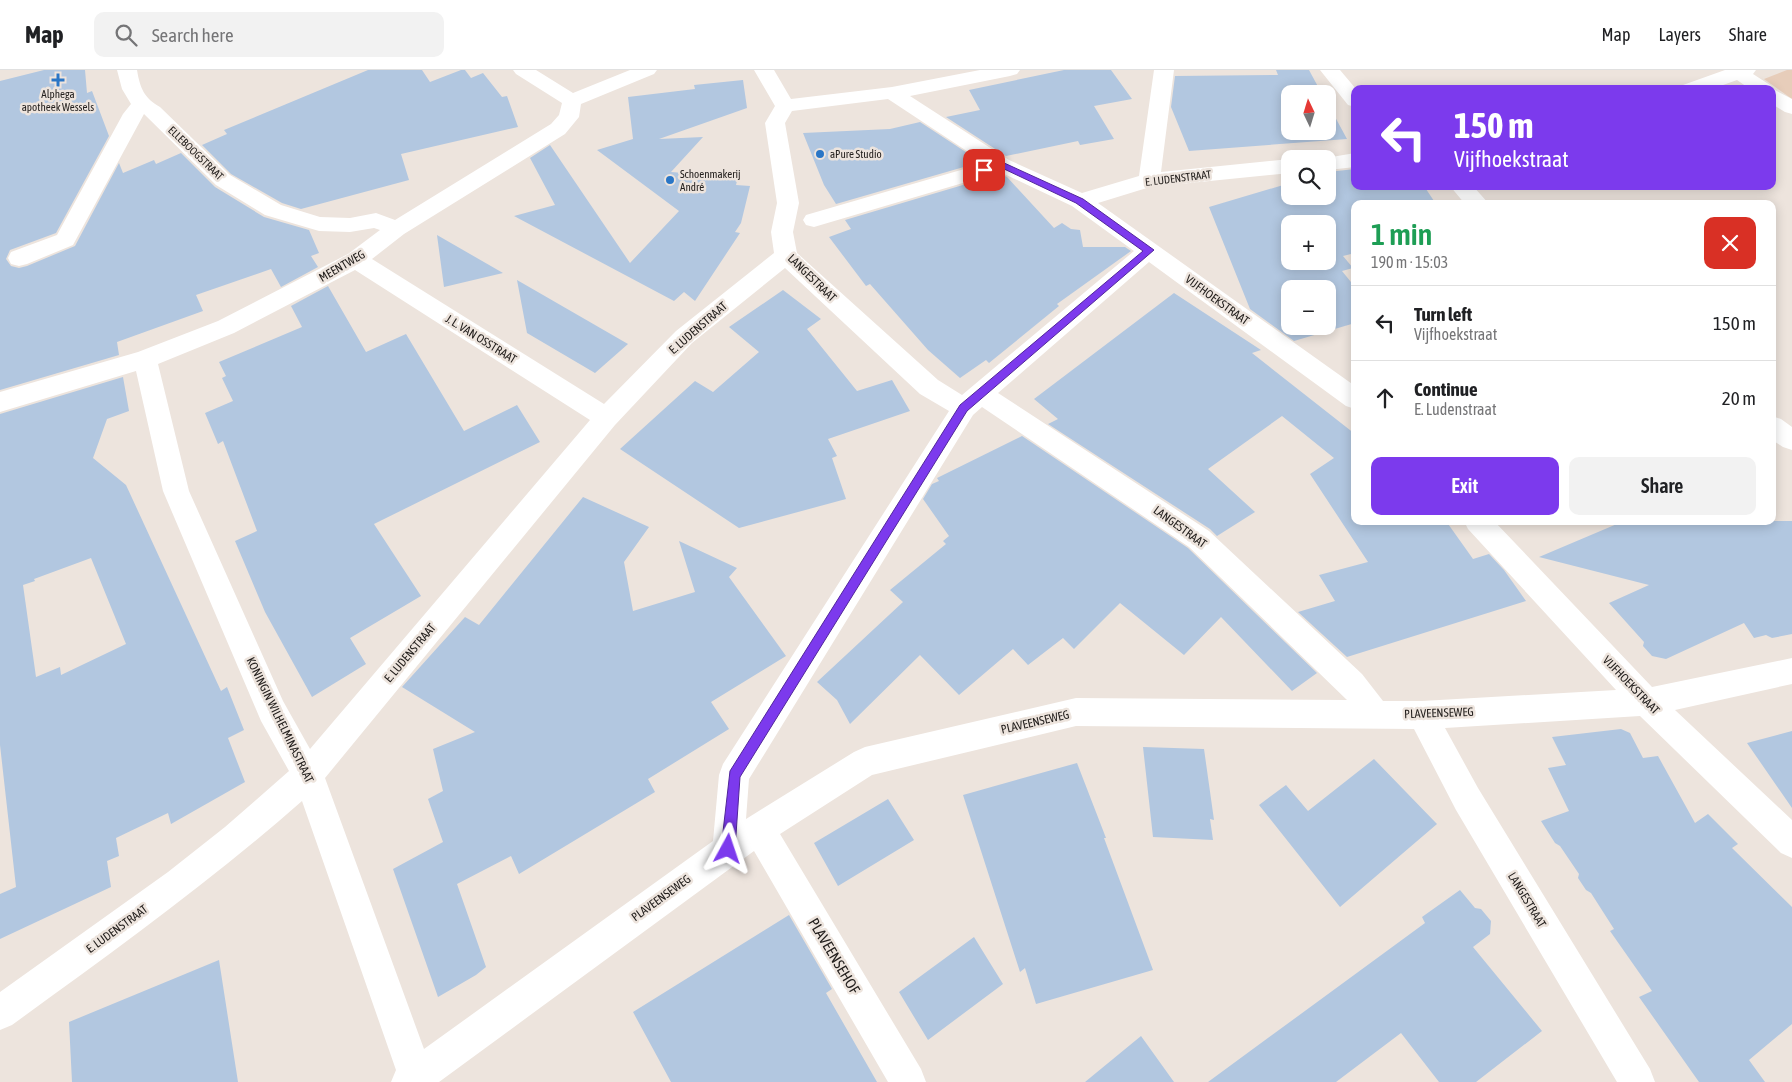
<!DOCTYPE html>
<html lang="en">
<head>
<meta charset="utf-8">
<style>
	body { margin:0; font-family:"Asap Condensed",sans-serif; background:#f2f2f2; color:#202124; height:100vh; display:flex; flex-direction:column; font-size:19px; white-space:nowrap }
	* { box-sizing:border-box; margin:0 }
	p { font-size:16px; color:#757577 }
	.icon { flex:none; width:28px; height:28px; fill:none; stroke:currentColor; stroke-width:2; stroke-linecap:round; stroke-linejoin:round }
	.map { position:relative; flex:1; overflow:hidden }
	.drawer { position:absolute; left:1351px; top:130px; width:425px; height:325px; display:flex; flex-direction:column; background:#fff; border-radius:10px; box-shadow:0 2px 12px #0003 }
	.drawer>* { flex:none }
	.top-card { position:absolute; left:1351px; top:15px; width:425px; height:105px; border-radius:10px; box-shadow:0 2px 12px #0003; background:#7c3aed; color:#fff; overflow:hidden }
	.needle { width:32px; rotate:356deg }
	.tools { position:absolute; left:1281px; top:15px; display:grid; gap:10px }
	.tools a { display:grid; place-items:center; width:55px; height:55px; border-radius:10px; background:#fff; box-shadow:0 2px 12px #0003; font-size:25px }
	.pin { position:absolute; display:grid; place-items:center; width:42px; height:42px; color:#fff; margin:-21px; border-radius:10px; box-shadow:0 2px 8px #0006 }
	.me { position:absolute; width:55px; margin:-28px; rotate:5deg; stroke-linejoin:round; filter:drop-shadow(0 0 4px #0008) }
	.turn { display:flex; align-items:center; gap:18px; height:105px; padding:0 20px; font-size:22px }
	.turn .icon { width:65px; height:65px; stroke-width:2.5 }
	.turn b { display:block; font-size:35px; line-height:42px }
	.round { display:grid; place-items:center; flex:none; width:52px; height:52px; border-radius:10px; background:#f2f2f2 }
	.overview { display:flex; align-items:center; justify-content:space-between; height:85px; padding:0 20px }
	h1 { font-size:30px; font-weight:600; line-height:38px; color:#1e9e55 }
	.button { display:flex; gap:10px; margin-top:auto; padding:10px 20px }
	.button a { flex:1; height:58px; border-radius:10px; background:#7c3aed; color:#fff; font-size:20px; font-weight:600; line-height:58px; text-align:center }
	.button a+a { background:#f2f2f2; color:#202124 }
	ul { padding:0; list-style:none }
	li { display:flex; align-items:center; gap:15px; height:75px; padding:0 20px; border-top:1px solid #e0e0e0 }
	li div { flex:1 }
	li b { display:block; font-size:19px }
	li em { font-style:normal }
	header { display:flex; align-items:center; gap:30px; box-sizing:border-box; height:70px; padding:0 25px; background:#fff; border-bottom:1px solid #e0e0e0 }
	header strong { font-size:24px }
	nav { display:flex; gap:28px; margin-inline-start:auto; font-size:18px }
	.search { width:350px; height:45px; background:#f2f2f2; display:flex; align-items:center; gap:12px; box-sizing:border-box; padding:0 18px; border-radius:10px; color:#757577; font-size:19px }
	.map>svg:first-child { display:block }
	.green { fill:#e7cdba }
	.building { fill:#b2c7e0; fill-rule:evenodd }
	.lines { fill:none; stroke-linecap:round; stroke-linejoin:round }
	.minor { fill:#fff; fill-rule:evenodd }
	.route { fill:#7c3aed; stroke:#51269a }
	.poi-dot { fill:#2a76c6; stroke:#ede4dd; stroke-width:2 }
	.labels { text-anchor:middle; stroke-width:5; stroke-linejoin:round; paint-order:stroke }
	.far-poi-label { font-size:11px; fill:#24201e; stroke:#ede4dd; text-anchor:start }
	.far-street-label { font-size:11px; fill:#24201e; stroke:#ede4dd }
	.street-label { font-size:12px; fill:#24201e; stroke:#ede4dd }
	.near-street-label { font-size:15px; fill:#24201e; stroke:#ede4dd }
</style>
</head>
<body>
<header>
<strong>Map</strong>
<div class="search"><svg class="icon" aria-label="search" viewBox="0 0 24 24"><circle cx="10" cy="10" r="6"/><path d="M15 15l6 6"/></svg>Search here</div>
<nav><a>Map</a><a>Layers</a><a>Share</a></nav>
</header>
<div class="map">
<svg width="1792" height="1012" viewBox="0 0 1792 1012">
	<rect width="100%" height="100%" fill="#ede4dd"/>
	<path class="green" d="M1787,0H1792V29L1764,9Z"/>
	<path class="building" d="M44,0H85L87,23L92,21L109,66L56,163L10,180L6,189L11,196L19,198L27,196L75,176L119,93L123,103L154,90L156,94L181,83L215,117L264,147L309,160L319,183L311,186L318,197L281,217L271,199L196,225L203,241L117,272L119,285L0,320V11Z
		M368,0H422L430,12L461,0H465L471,8L483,3L502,27L507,26L518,57L401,84L409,110L301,139L282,133L231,104L202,75L227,64L224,60Z
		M1064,0H1111L1132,29L1094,36L1114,69L1080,75L1078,71L1006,86L946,47L980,40L969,20Z
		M1276,0H1309L1322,24H1290V61H1328V34L1347,69L1189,81L1171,37L1175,6L1278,5Z
		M743,10L747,38L659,69L703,67L671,102L738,107L736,115L750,116L741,153L735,162L740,163L695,231L684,222L674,231L514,146L555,135L530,88L550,75L630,193L679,141L597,80L633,69L628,27L695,19L694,15Z
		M920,52L981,92L836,134L824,115L803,63L890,59Z
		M1355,99V116H1424L1436,134H1355V183L1343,186L1353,198L1342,201L1355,217V253L1294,271L1250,239L1209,137L1290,113V126H1328V102ZM1290,154H1328V191H1290ZM1290,219H1328V256H1290Z
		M1000,104L1007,107L1054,158L1062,153L1071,159L1080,160L1083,177H1125L1131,181L1057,234L1059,236L989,293L986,290L960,308L928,280L870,214L866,216L829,167L851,159L845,150Z
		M437,165L503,203L444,217Z
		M517,210L628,274L595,303L527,263Z
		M328,216L366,282L406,264L464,361L517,335L540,372L374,454L421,526L350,568L366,594L312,627L265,542L235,471L257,461L223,371L218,374L205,343L233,331L222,308L226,306L219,292L302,257L291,236Z
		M783,220L821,249L807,259L857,321L892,310L910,341L828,369L837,386L832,388L846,429L739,458L620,379L695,311L713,322L759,282L729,257Z
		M1174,223L1261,280L1252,283L1355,364V451H1446L1473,489L1489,484L1504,500L1526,531L1347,587L1298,542L1335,531L1319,505L1368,492L1310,404L1334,388L1282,346L1208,399L1255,442L1217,466L1210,459L1048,354L1058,349L1034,329Z
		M123,307L129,341L107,349L93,388L126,415L221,621L227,617L244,660L228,668L245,712L171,754L168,743L116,768L119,786L107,791L111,817L0,869V824L16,817L0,675V344ZM91,488L126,574L61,605L60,597L36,607L23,515L35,511L34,509Z
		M1022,366L1188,478L1317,603L1292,621L1221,547L1184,585L1120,533L1074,579L1063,568L1028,595L1013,579L959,625L920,585L850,654L837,630L817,612L903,532L890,520L946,474L943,471L949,466L923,429L932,414L939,411L937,408Z
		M583,427L649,457L624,492L633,541L695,522L679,471L737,498L729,507L786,586L711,632L729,659L648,709L655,722L519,804L511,786L457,814L486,897L476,905L438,927L393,799L443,772L428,729L443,721L433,679L475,662L402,617L465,547L479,555Z
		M1624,451H1792V564L1772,568L1766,565L1754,568L1744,553L1666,589L1652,586L1643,576L1644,572L1609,533L1649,515L1539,487Z
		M1621,659L1630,663L1643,688L1658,686L1695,753L1708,744L1738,774L1732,778L1792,837V954L1749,990L1765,1012H1699L1639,927L1652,921L1610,861L1614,859L1591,823L1586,820L1578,808L1579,804L1560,776L1555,773L1541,751L1569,741L1548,698L1566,695L1552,667Z
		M1792,661V738L1747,673Z
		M1143,677L1204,679L1214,750L1210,749L1213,770L1153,767Z
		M1374,689L1437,754L1340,837L1259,735L1286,715L1308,741Z
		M1077,693L1106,768H1104L1153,900L1036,934L1025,898L1020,902L963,725Z
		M888,729L914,770L838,816L814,773Z
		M1460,820L1475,838L1481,839L1491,851L1490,864L1473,877L1542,961L1476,1012H1439L1401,963L1336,1012H1208L1425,853L1422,847Z
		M789,845L832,919L826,923L877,1012H671L633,942Z
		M974,867L1003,914L928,970L899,922Z
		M219,890L238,1012H72L69,952Z
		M1141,966L1174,1012H1085Z"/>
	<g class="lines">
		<path class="minor" d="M117,0H137C140,18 144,28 160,37L230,105L281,135L320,147L350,148L376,143L395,150L551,54L559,45L562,33L516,4L513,0H536L573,23L630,0H657L654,4L581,34L579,47L565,64L404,164L372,189L604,334L676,261L774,183L771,162L777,133L765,53L775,36L754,0H774L791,29L892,17L980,0H1020L1017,4L1010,6L910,26L1009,90L1082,123L1139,106L1154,0H1174L1161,102L1290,89V103L1150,117L1098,133L1355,316V339L1346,336L1149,192L998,323L1209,461L1362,604L1383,631H1422L1616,620L1468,459L1464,451H1494L1652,617L1792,588V614L1675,640L1792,750V788L1781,783L1640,646L1445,658L1478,718L1650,999L1655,1012H1617L1456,740L1414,659L1076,656L872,705L780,764L921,999L926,1012H888L754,781L439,1012H391L396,1000L302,731C210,812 111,883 12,955L0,960V922L168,802L225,757L289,701L261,651L163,421L136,301L0,342V322L138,282L218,251L348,184L380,160L374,158L350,162L319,161L265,145L216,115L144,44L73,175L27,194L19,196L11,194L8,188L11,182L57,165L123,44L131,34L122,19ZM888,29L985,93L806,145L803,150L806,155L814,157L1000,102L1072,136L1134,181L962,325L938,310L797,183L793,162L799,133L785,53L792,41ZM785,198L920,324L949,341L723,694L719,705L713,771L424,979L325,708L615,355L692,273ZM355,200L590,350L310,679L283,631L189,421L158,294L234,263ZM982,337L1189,477L1347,630L1076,628L865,677L854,682L746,749L749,709L973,345Z
			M1320,0H1340L1356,19L1355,37L1348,35Z
			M1725,0H1756L1753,4L1770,15L1773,19L1792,29V44L1785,42L1772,34V19H1750L1737,10L1712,19H1680L1683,15Z
			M1355,83V97L1328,100V89H1320Z
			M1450,116H1473L1489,134H1465Z
			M1772,346L1781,349L1792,357V380L1783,377L1772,370Z"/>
	</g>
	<path class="route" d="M1002,92L1083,129L1154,180L967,341L740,707L735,779L733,784L728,786L723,784L721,779L730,701L960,335L1143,181L1076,133L1002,98L984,103L979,100Z"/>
	<g class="poi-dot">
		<path d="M55.5 2.5h5v5h5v5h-5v5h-5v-5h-5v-5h5z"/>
		<circle cx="820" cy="84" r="5"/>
		<circle cx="670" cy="110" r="5"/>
	</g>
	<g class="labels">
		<g class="far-poi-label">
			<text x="58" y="28" text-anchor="middle">Alphega<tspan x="58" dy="13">apotheek Wessels</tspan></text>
			<text x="830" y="88">aPure Studio</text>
			<text x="680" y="108">Schoenmakerij<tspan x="680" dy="13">André</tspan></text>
		</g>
		<g class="far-street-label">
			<text transform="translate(196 83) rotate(44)" y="4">ELLEBOOGSTRAAT</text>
			<text transform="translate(1178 108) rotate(-7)" y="4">E. LUDENSTRAAT</text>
		</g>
		<g class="street-label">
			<text transform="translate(342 196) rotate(-30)" y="4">MEENTWEG</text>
			<text transform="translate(812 208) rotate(44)" y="4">LANGESTRAAT</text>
			<text transform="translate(1217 230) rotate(36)" y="4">VIJFHOEKSTRAAT</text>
			<text transform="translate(698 258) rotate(-41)" y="4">E. LUDENSTRAAT</text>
			<text transform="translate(481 269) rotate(32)" y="4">J. L. VAN OSSTRAAT</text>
			<text transform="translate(1180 457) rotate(36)" y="4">LANGESTRAAT</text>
			<text transform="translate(410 583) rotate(-50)" y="4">E. LUDENSTRAAT</text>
			<text transform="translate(1631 615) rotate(46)" y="4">VIJFHOEKSTRAAT</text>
			<text transform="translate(1439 643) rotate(-2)" y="4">PLAVEENSEWEG</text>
			<text transform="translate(280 650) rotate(64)" y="4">KONINGIN WILHELMINASTRAAT</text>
			<text transform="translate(1035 652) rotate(-13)" y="4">PLAVEENSEWEG</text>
			<text transform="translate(661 828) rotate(-36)" y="4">PLAVEENSEWEG</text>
			<text transform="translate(1527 830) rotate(59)" y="4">LANGESTRAAT</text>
			<text transform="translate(117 859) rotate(-36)" y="4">E. LUDENSTRAAT</text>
		</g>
		<g class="near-street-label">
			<text transform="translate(834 886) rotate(59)" y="5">PLAVEENSEHOF</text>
		</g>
	</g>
</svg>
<div class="tools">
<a><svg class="needle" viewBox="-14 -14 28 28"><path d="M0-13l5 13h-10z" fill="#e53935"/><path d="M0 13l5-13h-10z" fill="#757577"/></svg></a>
<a><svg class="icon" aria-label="search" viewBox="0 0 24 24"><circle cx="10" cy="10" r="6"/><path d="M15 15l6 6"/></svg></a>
<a>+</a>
<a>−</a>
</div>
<div class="pin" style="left:984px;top:100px;background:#d93025"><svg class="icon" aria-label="arrive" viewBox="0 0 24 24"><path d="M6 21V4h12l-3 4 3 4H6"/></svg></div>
<svg class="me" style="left:728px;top:779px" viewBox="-20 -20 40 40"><path d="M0-17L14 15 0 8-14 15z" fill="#7c3aed" stroke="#fff" stroke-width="4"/></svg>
<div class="top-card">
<div class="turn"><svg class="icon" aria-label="left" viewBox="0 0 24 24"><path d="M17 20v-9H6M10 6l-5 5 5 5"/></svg><div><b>150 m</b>Vijfhoekstraat</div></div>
</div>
<section class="drawer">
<div class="overview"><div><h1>1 min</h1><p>190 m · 15:03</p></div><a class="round" style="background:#d93025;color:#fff"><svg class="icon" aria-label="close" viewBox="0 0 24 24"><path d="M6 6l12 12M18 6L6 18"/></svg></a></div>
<ul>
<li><svg class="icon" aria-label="left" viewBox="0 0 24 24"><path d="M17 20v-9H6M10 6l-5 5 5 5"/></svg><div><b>Turn left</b><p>Vijfhoekstraat</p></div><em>150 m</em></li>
<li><svg class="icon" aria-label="ahead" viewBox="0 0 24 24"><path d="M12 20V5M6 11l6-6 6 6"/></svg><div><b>Continue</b><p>E. Ludenstraat</p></div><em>20 m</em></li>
</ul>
<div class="button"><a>Exit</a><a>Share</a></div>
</section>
</div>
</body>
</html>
